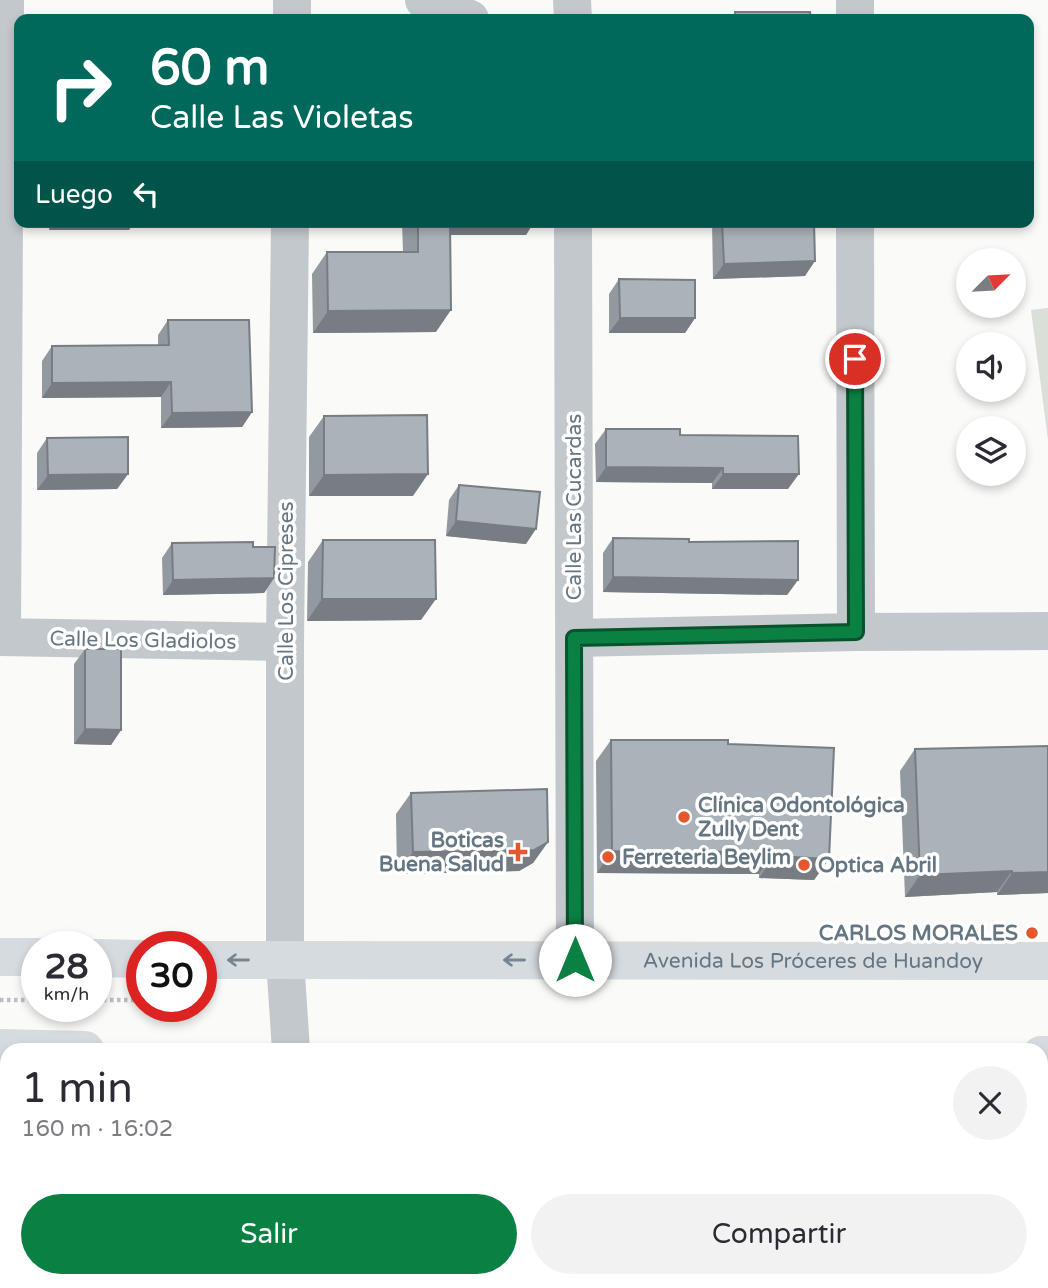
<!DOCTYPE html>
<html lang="es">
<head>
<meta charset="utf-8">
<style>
	body { margin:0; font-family:"Varela Round",sans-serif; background:#f2f2f3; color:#2b2b33; height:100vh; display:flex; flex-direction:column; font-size:26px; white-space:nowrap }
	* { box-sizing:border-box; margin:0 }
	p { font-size:23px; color:#7c7c81 }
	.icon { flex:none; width:38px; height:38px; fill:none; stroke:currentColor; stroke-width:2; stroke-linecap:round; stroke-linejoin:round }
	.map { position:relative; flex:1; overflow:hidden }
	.panel { position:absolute; left:0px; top:1043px; width:1048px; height:245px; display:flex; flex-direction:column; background:#fff; border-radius:21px 21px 0 0; box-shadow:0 4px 10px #0003 }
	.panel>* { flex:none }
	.guide { position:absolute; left:14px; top:14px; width:1020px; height:214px; border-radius:14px; box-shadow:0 4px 10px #0003; background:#00695c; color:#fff; overflow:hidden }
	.needle { width:46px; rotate:66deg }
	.fabs { position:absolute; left:956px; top:248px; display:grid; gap:14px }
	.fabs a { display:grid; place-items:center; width:70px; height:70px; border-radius:50%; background:#fff; box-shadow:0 4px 10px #0003; font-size:35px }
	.speed { position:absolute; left:21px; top:931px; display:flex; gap:14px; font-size:35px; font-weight:700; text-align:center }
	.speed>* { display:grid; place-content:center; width:91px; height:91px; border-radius:50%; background:#fff; box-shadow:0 4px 10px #0003; line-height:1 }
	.speed small { font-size:18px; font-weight:400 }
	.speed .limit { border:10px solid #d22; background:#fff; color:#111 }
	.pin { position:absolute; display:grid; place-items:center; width:60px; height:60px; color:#fff; margin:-30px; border:4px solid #fff; border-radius:50%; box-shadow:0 2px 7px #0007 }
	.me { position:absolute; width:77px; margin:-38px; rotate:0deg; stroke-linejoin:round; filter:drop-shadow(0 0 5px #0008) }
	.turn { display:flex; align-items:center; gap:24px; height:147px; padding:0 21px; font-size:32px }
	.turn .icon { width:91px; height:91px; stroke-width:2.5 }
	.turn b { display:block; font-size:49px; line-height:60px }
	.then { display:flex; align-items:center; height:66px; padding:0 21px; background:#0003; gap:14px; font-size:26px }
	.round { display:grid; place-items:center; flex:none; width:74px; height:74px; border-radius:37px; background:#f2f2f3 }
	.summary { display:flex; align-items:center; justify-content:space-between; height:119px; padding:0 21px }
	h1 { font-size:42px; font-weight:600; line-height:52px }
	.primary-button { display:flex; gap:14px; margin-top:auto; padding:14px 21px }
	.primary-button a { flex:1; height:80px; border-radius:42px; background:#0b8043; color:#fff; font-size:28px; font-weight:600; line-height:80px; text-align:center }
	.primary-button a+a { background:#f2f2f3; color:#2b2b33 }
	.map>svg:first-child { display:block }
	.pitch { fill:#dadfd7 }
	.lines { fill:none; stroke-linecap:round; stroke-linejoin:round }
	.path { stroke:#bbbfc2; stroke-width:4.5; stroke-dasharray:3.5 3.5; stroke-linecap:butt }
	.minor { stroke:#c3c8cc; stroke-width:38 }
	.secondary { stroke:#d6dbdf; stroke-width:38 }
	.wall { fill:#929a9f }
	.shaded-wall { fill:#777d82 }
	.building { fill:#aab3b9; stroke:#777d82; stroke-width:2 }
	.oneway { stroke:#768591 }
	.route-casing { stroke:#07532c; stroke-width:18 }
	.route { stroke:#0b8043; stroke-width:12 }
	.poi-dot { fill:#e4572e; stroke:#fff; stroke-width:2.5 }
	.labels { text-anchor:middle; stroke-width:7; stroke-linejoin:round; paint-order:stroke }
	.street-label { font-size:21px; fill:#657683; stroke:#fff }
	.poi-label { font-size:21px; font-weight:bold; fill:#657683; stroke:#fff; text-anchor:start }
</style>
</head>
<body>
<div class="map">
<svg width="1048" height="1288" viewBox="0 0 1048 1288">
	<rect width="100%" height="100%" fill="#fafaf8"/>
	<path class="pitch" d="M1048,308V440L1031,310Z"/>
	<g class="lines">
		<path class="path" d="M0,1000H37
			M96,1000H142"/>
		<path class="minor" d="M424,0L470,19
			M572,0L573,19
			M855,0V19
			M292,19V0
			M290,222L285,642V960L291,1050
			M573,222L575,960
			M855,222L856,632
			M0,637L285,642
			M2,637L5,0
			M574,638L856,632L1048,631
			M300,1281V1288"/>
		<g class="secondary">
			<path d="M0,957H37"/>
			<path d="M96,958L142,959"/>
			<path id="s1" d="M201,960L1048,961"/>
			<path d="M0,1048L85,1050"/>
			<path d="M1041,1055H1048"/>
		</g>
	</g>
	<path class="wall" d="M49,222H134L129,230H49Z
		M402,222H534L526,235H450L436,332L313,333L312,274L327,252H403Z
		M712,222H814L805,276L713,279Z
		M619,279L695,318L685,333H609V294Z
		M168,320L252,412L242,427L161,428V397L42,398V361L52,346L158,345V335Z
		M324,416L413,496H309V437Z
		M606,429L680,435L788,489H712V483L596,482L595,444Z
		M47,438L128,474L117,489L37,490V453Z
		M459,485L526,544L446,536L449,500Z
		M613,538L689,542L798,580L787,595L603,592V553Z
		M323,540L421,620L307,621L308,562Z
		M172,543L253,547L274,578L264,593L163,595L162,558Z
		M85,649L121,730L111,745L74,744V664Z
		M611,740L728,744L829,859L814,880L759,878V874L597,873L596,761Z
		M1048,746V893L997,895V892L905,897L900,771L915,749Z
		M411,793L548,842L533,863L519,871L397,874L396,814Z
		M534,1281H606V1288H534Z
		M767,1281H840V1288H768Z
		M989,1281H1041L1048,1288H989Z"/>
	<path class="shaded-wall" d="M54,222H134L129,230H49Z
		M444,222H534L526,235H435Z
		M815,261L805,276L713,279L724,264Z
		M451,310L436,332L313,333L328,311Z
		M620,318H695L685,333H609Z
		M171,382L161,397L42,398L52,383Z
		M252,412L242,427L161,428L172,413Z
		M606,467L723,468L712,483L596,482Z
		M128,474L117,489L37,490L48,475Z
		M428,474L413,496H309L324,475Z
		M723,474H799L788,489H712Z
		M456,521L536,529L526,544L446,536Z
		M613,577L798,580L787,595L603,592Z
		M274,578L264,593L163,595L173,580Z
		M322,599H436L421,620L307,621Z
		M85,729L121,730L111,745L74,744Z
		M548,842L533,863L519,871L397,874L413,852Z
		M612,851L774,852L759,874L597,873Z
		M774,856L829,859L814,880L759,878Z
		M1012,871L997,892L905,897L920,875Z
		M1048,872V893L997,895L1012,873Z"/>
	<path class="building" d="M735,12H810L811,19H735Z
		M418,222H450L451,310L328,311L327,252H418Z
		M722,222H814L815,261L724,264Z
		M619,279L695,280V318H620Z
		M168,320H249L252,412L172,413L171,382L52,383V346L169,345Z
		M427,415L428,474L324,475V416Z
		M606,429H680V435L798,436L799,474H723V468L606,467Z
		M128,437V474L48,475L47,438Z
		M459,485L540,492L536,529L456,521Z
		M613,538L689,539V542L798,541V580L613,577Z
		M323,540H435L436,599H322Z
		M253,542V547H275L274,578L173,580L172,543Z
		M85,649H121V730L85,729Z
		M611,740H728V744L834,748L829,859L774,856V852L612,851Z
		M1048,746V872L1012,873V871L920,875L915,749Z
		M547,789L548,842L534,850L413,852L411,793Z
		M1041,1210H1048V1288H1005V1281H1041Z
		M549,1281H606V1288H550Z
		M783,1281H840V1288H783Z"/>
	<defs><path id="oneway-shaft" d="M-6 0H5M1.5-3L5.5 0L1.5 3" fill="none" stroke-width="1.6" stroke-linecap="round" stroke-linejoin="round" transform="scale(1.75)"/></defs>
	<g class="oneway">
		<use href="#oneway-shaft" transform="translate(238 960) rotate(-180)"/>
		<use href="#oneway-shaft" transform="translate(514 960) rotate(-180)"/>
	</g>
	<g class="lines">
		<defs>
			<path id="route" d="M575,960L574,638L856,632L855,359"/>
		</defs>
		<use href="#route" class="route-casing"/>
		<use href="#route" class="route"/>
	</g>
	<g class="poi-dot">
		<circle cx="684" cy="817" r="7"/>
		<path d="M514.5 841.5h7v7h7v7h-7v7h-7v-7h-7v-7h7z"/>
		<circle cx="608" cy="857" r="7"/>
		<circle cx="804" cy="865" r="7"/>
		<circle cx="1032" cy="933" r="7"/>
	</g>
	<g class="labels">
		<g class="street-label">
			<text transform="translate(574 507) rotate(-90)" y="7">Calle Las Cucardas</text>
			<text transform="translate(286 591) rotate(-90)" y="7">Calle Los Cipreses</text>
			<text transform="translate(143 640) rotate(1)" y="7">Calle Los Gladiolos</text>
			<text dy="7" stroke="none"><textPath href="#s1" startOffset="612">Avenida Los Próceres de Huandoy</textPath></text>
		</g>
		<g class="poi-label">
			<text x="698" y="812">Clínica Odontológica<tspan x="698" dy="24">Zully Dent</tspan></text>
			<text x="504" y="847" text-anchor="end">Boticas<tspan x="504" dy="24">Buena Salud</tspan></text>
			<text x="622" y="864">Ferreteria Beylim</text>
			<text x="818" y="872">Optica Abril</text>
			<text x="1018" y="940" text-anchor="end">CARLOS MORALES</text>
		</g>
	</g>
</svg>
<div class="fabs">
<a><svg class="needle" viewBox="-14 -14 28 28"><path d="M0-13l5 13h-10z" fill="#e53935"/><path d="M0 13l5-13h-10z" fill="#7c7c81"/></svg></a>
<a><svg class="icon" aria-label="sound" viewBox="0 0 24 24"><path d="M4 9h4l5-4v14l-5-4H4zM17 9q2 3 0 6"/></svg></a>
<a><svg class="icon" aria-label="layers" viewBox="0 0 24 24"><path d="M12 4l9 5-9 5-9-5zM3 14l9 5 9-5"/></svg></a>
</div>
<div class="speed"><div>28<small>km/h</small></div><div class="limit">30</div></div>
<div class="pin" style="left:855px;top:359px;background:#d93025"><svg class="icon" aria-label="arrive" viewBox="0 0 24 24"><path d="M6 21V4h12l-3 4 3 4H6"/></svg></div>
<svg class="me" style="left:575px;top:960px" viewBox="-20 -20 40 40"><circle r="19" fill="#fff"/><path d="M0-13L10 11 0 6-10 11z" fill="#0b8043"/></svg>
<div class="guide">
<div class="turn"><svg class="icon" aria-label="right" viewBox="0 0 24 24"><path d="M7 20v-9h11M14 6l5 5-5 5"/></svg><div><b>60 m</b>Calle Las Violetas</div></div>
<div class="then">Luego<svg class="icon" aria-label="left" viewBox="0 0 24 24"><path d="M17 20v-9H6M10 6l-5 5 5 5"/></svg></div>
</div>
<section class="panel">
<div class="summary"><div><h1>1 min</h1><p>160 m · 16:02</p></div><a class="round"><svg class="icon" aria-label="close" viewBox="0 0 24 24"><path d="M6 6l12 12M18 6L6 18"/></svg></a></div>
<div class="primary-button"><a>Salir</a><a>Compartir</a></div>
</section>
</div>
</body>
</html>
